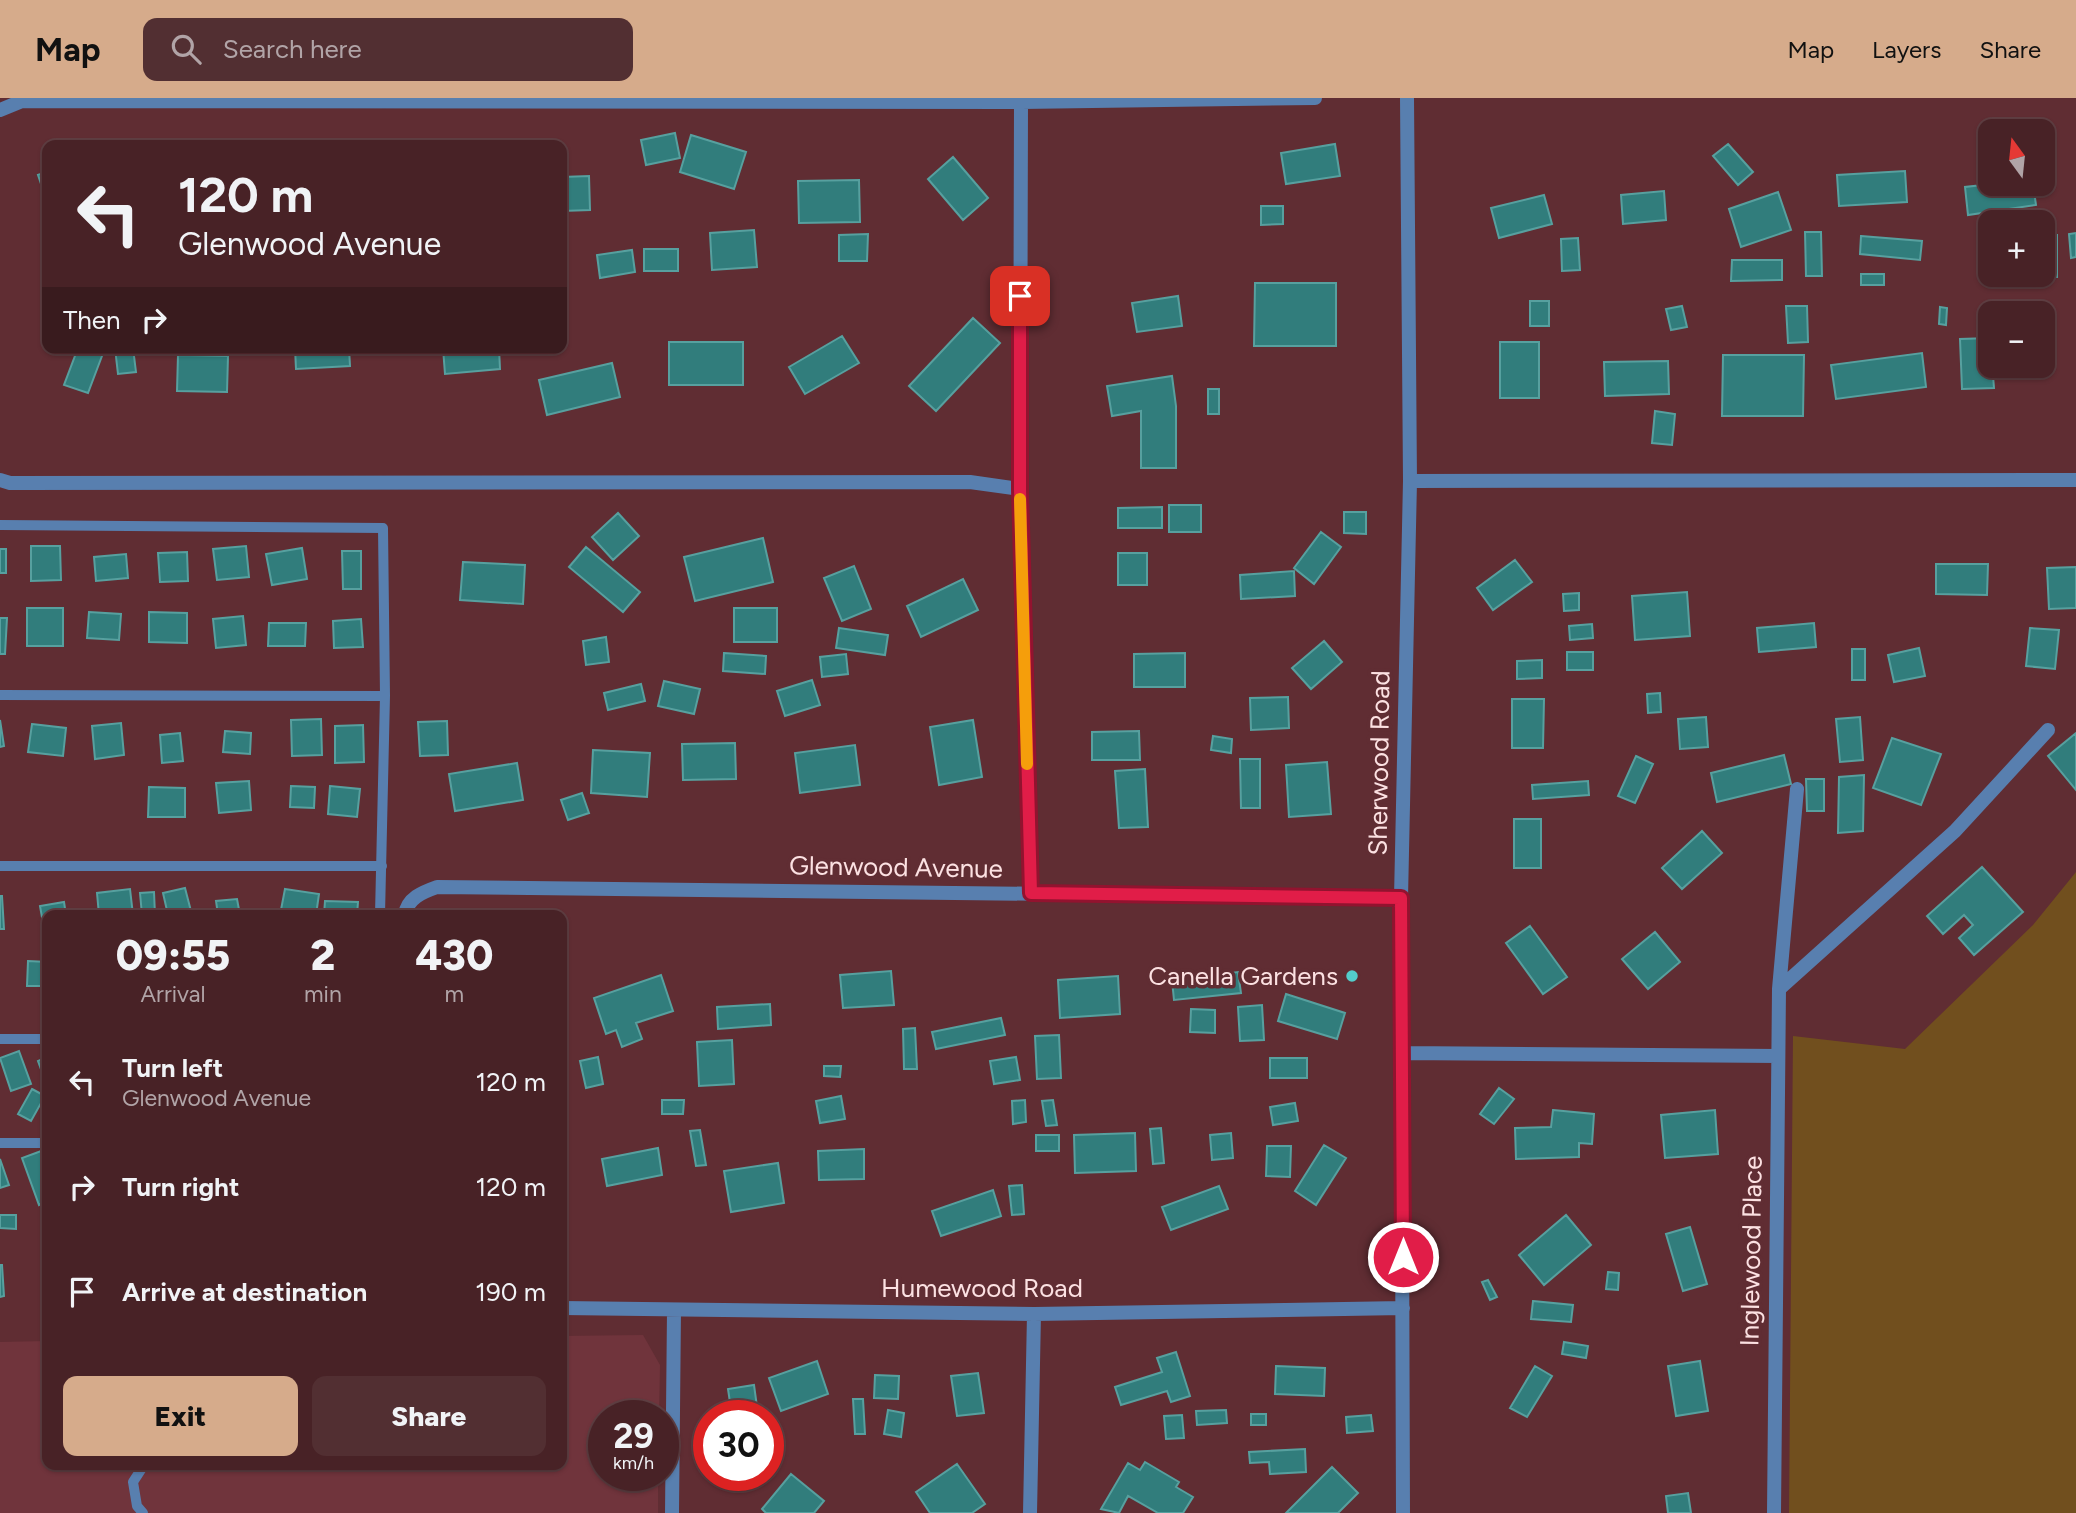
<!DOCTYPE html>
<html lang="en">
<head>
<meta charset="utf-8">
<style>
	body { margin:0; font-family:Figtree,sans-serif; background:#522f32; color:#f1f3f6; height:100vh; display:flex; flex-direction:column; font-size:26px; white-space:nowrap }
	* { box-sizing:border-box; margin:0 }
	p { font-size:23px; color:#b1a4a7 }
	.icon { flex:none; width:38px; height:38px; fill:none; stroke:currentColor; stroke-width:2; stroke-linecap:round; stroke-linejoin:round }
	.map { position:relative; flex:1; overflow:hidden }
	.sheet { position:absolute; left:42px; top:812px; width:525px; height:560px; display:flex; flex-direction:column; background:#482226; border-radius:14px; box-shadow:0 2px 5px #0004,0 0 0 2px #603f43 }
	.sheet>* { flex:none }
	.hud { position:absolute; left:42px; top:42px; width:525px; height:214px; border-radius:14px; box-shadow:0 2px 5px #0004,0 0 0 2px #603f43; background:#482226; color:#f1f3f6; overflow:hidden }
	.needle { width:46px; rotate:345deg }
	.controls { position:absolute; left:1978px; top:21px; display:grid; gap:14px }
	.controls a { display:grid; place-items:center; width:77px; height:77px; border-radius:14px; background:#482226; box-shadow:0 2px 5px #0004,0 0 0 2px #603f43; font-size:35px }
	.speed { position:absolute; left:588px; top:1302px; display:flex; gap:14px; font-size:35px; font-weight:700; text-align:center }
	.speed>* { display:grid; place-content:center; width:91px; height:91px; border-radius:50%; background:#482226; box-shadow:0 2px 5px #0004,0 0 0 2px #603f43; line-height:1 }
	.speed small { font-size:18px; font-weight:400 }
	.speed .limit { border:10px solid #d22; background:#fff; color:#111 }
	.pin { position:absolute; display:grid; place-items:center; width:60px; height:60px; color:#fff; margin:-30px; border-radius:14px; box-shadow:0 4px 10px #0006 }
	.me { position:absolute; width:77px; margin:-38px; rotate:0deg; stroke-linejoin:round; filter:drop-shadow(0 0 5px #0008) }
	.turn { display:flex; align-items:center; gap:24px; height:147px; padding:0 21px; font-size:32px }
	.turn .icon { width:91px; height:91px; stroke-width:2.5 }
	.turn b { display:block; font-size:49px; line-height:60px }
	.then { display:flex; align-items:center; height:66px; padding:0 21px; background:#0003; gap:14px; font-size:26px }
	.eta { display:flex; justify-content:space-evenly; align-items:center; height:119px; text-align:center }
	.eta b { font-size:42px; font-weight:800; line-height:49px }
	.cta { display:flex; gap:14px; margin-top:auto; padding:14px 21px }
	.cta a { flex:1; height:80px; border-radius:14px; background:#d6ab8b; color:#111; font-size:28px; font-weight:800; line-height:80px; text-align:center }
	.cta a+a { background:#522f32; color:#f1f3f6 }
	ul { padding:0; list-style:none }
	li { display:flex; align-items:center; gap:21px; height:105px; padding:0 21px }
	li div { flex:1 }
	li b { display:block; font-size:26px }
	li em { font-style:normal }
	header { display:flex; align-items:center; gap:42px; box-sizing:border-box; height:98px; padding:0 35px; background:#d6ab8b; color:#111 }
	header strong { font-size:33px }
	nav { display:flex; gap:38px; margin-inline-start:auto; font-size:24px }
	.search { width:490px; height:63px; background:#522f32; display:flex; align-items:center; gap:18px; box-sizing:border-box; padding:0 24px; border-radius:14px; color:#b1a4a7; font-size:26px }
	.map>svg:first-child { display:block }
	.built { fill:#70343c }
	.green { fill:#714f1e }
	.building { fill:#317d7c; stroke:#57a09f; stroke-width:2 }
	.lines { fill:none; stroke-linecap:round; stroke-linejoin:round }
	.service { stroke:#587faf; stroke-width:10 }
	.minor { stroke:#587faf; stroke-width:14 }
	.route-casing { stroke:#92132f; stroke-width:18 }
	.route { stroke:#e11d48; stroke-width:12 }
	.slow { stroke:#f59e0b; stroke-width:12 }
	.poi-dot { fill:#53cdcb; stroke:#602d33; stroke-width:2.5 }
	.labels { text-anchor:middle; stroke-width:7; stroke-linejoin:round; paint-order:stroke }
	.street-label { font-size:26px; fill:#fce1e2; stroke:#602d33 }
	.poi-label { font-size:26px; fill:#fce1e2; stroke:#602d33; text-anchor:end }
</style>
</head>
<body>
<header>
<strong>Map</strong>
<div class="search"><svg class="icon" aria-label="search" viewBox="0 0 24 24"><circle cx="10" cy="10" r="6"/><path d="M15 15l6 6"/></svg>Search here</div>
<nav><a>Map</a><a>Layers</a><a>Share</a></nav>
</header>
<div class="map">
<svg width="2076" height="1415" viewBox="0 0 2076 1415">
	<rect width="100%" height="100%" fill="#602d33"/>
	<path class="built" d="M643,1237L660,1267L659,1318H604V1377H658V1415H0V1244L47,1243V1367H562V1238Z"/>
	<path class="green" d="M2076,774V1415H1789L1793,938L1905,951L2033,827Z"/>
	<path class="building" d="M675,35L680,60L646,67L641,42Z
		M691,37L746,54L734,91L680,74Z
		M1335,46L1340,78L1286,86L1281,55Z
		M1728,46L1753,74L1738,87L1713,58Z
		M953,59L988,100L963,122L928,81Z
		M1905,73L1907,104L1839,108L1837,77Z
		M47,74V100L46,101L38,77Z
		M589,78L590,112L562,113V79Z
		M859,82L860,124L799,125L798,83Z
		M1992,86H2033L2036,107L1968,117L1965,89Z
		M1664,93L1666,122L1623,126L1621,97Z
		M1778,94L1791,132L1741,149L1729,111Z
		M1544,97L1552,126L1499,140L1491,110Z
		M1261,108H1283V126L1261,127Z
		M754,132L757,169L712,172L710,135Z
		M1805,134H1821L1822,178H1806Z
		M2076,135V159L2071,160L2069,136Z
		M868,136L867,163H839V137Z
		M2046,137H2057V179L2045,178Z
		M1861,138L1922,143L1920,162L1860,156Z
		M1578,140L1580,172L1562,173L1561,141Z
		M644,151H678V173H644Z
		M632,152L635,174L600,180L597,157Z
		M1732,162H1782V182L1731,183Z
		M1861,176H1884V187H1861Z
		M1255,185H1336V248H1254Z
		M1178,198L1182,228L1137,234L1132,205Z
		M1530,203H1549V228H1530Z
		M1682,208L1687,229L1671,232L1666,211Z
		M1786,208H1807L1808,244L1788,245Z
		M1940,209L1947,210L1946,227L1939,226Z
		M973,220L1000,245L936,313L909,288Z
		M842,238L859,265L805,296L789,269Z
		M1990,240L1994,290L1962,291L1960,241Z
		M669,244H743V287H669Z
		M1500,244H1539V300H1500Z
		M78,250H105L88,295L64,287Z
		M115,250H133L136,274L118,276Z
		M295,250H349L350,268L296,271Z
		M443,250H499L500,271L445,276Z
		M1922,255L1926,289L1836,301L1831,267Z
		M178,257L228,258L227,294L177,293Z
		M1723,257H1804L1803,318H1722Z
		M1668,263L1669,296L1605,298L1604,264Z
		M612,265L620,299L547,317L539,282Z
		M1172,278L1176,308V370H1141V313L1112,318L1107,288Z
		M1208,291H1219V316H1208Z
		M1655,313L1675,316L1672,347L1652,345Z
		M1169,407H1201V434H1169Z
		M1162,409V430H1118V410Z
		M1344,414H1366V436L1344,435Z
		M618,415L639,438L613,462L592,439Z
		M1321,434L1341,449L1314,486L1294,470Z
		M763,440L773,484L695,503L684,459Z
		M31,448H60L61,482L31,483Z
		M246,448L249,479L217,482L213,451Z
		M586,449L640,494L623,514L569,469Z
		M302,450L307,481L272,487L266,456Z
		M0,451H6V475H0Z
		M342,453H361V491H343Z
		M187,454L188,483L160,484L158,455Z
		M1118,455H1147V487H1118Z
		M126,456L128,480L96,483L94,459Z
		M1515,462L1532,484L1493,512L1477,490Z
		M463,464L525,467L523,506L460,502Z
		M1936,466H1988L1987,497L1936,496Z
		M854,468L871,511L842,523L824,480Z
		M2076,469V510L2049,511L2047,470Z
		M1294,473L1295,498L1241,501L1240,477Z
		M963,481L978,512L921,539L907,508Z
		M1687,494L1690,538L1635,542L1632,498Z
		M1579,495V512L1564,513L1563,496Z
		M27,510H63V548H27Z
		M734,510H777V544H734Z
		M89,514L121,516L119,542L87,540Z
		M149,514L187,515V545L149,544Z
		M243,518L246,547L216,550L213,521Z
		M0,520H7L5,556H0Z
		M361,521L363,549L334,550L333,523Z
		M269,525H306L305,548H268Z
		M1814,525L1816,549L1759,554L1757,530Z
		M1592,526L1593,540L1570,542L1569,528Z
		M839,530L888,537L885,557L836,550Z
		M2030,530L2059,532L2055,571L2026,568Z
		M606,539L609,564L586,567L583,543Z
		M1324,543L1342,564L1311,591L1292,570Z
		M1919,550L1925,578L1894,584L1888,557Z
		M1852,551H1865V582H1852Z
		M1567,554H1593V572H1567Z
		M724,555L766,558L765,576L723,573Z
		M1185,555V589H1134V556Z
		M846,556L848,576L822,579L820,559Z
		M1542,562V580L1517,581V563Z
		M812,582L820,607L785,618L777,593Z
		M664,583L700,591L694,616L658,608Z
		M641,586L645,603L608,612L604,595Z
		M1660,595L1661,614L1648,615L1647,596Z
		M1288,599L1289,630L1251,632L1250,600Z
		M1512,601H1544L1543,650H1512Z
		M1706,619L1708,649L1680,651L1678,621Z
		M1860,619L1863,662L1840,664L1836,621Z
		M321,621L322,657L292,658L291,622Z
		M0,622L4,648L0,649Z
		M973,622L982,679L939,687L930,629Z
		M447,623L448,657L420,658L418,624Z
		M121,625L124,657L95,661L92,628Z
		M32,626L66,630L63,658L28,654Z
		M363,627L364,664L335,665V628Z
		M225,633L251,635L250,656L223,654Z
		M1139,633L1140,662H1092V634Z
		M180,635L183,663L162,665L160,637Z
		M2076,635V692L2048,658Z
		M1213,638L1232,641L1231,655L1211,652Z
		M1892,640L1941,656L1921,707L1873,690Z
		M735,645L736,681L683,682L682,646Z
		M855,647L860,687L800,695L795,655Z
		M593,652L650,655L647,699L591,695Z
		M1784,657L1791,686L1717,704L1711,675Z
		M1636,658L1653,666L1635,705L1618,698Z
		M1240,661H1260V710H1241Z
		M1327,664L1331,716L1289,719L1286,667Z
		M517,665L523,702L455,713L449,676Z
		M1145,671L1148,729L1119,730L1115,673Z
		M1864,677L1863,733L1838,735L1839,679Z
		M1806,681H1824V713H1807Z
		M249,683L251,712L219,715L216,685Z
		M1588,683L1589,697L1533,701L1532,687Z
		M291,688L315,689L314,710L290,709Z
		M330,688L360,691L357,719L328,716Z
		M149,689L185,690V719H148Z
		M582,695L589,715L568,722L561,702Z
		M1514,721H1541V770H1514Z
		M1702,733L1722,755L1682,791L1662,770Z
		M1982,769L2023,814L1974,857L1959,840L1973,827L1964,817L1943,836L1927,818Z
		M185,790L192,817H168L163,795Z
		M130,791L133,817H99L97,795Z
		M285,791L319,796L316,817H280Z
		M154,794L155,817H142L140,795Z
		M0,798H2L4,831H0Z
		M237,801L240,817H218L216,803Z
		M325,803L358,804L357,817H324Z
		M64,804L66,817H47V824L43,825L40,808Z
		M1530,828L1567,879L1543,896L1506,845Z
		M1655,834L1680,864L1648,891L1622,861Z
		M28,863L47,864V888H27Z
		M891,873L894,907L843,910L840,877Z
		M1238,874L1241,895L1174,902L1172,882Z
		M661,877L673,913L636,925L642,941L622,949L616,932L606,936L594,900Z
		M1118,878L1120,916L1060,920L1058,882Z
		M1286,896L1345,915L1337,941L1278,923Z
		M770,906L771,927L718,931L717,909Z
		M1262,907L1264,942L1240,943L1238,909Z
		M1191,911L1215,912V935L1190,934Z
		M1001,920L1005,937L936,951L932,934Z
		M915,930L917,971H904L903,931Z
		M1059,937L1061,980L1037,981L1035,938Z
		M732,942L734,986L699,988L697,944Z
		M19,953L31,986L11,993L0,960Z
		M47,959V988L38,963Z
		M598,959L603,986L586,990L580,963Z
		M1016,959L1020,982L994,986L990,963Z
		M1270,960H1307V980H1270Z
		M824,968H841L840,979L824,978Z
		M562,971H564L567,987H562Z
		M1499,990L1514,1001L1494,1026L1480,1016Z
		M32,991L45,998L31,1023L18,1016Z
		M841,998L845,1021L820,1025L816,1003Z
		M662,1002H684L683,1016H662Z
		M1025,1002L1026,1024L1013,1026L1012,1003Z
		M1053,1002L1057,1027L1046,1028L1042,1003Z
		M1295,1005L1298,1023L1273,1027L1270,1009Z
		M1553,1012L1594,1016L1592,1046L1579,1045V1059L1516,1061L1515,1030L1551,1029Z
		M1715,1012L1718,1056L1665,1060L1661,1017Z
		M1161,1030L1164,1065L1153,1066L1150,1031Z
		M700,1032L706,1067L696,1068L690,1033Z
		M1135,1035L1136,1073L1075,1075L1074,1037Z
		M1231,1035L1233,1060L1212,1062L1210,1037Z
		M1036,1037H1059V1053H1036Z
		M1324,1047L1346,1060L1316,1107L1295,1093Z
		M1267,1048H1291L1290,1079L1266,1078Z
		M658,1050L662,1077L607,1088L602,1061Z
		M864,1051V1081L819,1082L818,1053Z
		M44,1052L47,1103L39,1107L22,1060Z
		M0,1061L9,1087L0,1090Z
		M778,1065L784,1105L731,1114L724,1073Z
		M1022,1087L1024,1116L1012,1117L1009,1088Z
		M1219,1088L1228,1111L1171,1132L1162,1109Z
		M993,1092L1001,1118L941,1138L932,1113Z
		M0,1117H16V1131L0,1130Z
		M1566,1117L1591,1147L1544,1187L1519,1157Z
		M1690,1129L1707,1186L1683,1193L1666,1136Z
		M0,1167H2L4,1198L0,1199Z
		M1608,1174L1619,1175L1618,1192L1606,1191Z
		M1488,1182L1497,1199L1490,1202L1482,1184Z
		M1533,1203L1573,1207L1571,1224L1531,1221Z
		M1564,1244L1588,1248L1586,1260L1562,1256Z
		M1176,1254L1190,1298L1171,1304L1167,1293L1121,1307L1115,1289L1162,1274L1157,1260Z
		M817,1263L828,1296L781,1313L769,1280Z
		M1700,1263L1708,1313L1676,1318L1668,1268Z
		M1276,1268L1325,1270L1324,1298L1275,1296Z
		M1535,1268L1552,1278L1527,1319L1510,1310Z
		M978,1275L984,1315L957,1318L951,1278Z
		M875,1277L899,1278L898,1301L874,1300Z
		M754,1287L758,1316L732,1318L728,1291Z
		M853,1301H863L865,1336H855Z
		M888,1312L904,1315L901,1339L884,1336Z
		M1226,1312L1227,1325L1197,1327L1196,1313Z
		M1251,1316H1266V1327H1251Z
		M1182,1317L1184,1340L1166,1341L1164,1318Z
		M1371,1317L1373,1333L1347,1335L1346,1319Z
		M1305,1351L1306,1374L1270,1376L1269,1364L1250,1365L1249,1354Z
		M1145,1364L1179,1384L1176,1389L1193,1399L1183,1415H1158L1128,1398L1119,1415L1101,1411L1128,1365L1140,1372Z
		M957,1366L985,1406L972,1415H930L916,1394Z
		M86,1367H125L86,1372Z
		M1332,1369L1358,1395L1338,1415H1286Z
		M791,1376L824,1403L814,1415H766L762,1411Z
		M1688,1395L1691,1415H1668L1666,1398Z"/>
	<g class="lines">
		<path class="service" d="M0,427L383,430L385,598L380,817
			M0,597L385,598
			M0,768H382
			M0,941H47
			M0,1045H47
			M143,1415L137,1408L133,1384L144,1367"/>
		<path class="minor" d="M1021,4L1020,391L1031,795
			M0,12L22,3L1021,4L1315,0
			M0,382L10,385L970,384L1020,391
			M1410,383L2076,382
			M405,817C407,800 423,794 437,789L1401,800
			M1779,891L1955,733L2048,632
			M1403,955L1778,958
			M562,1210L1034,1216L1403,1210
			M672,1415L674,1212
			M1030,1415L1034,1216
			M1403,1415L1401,800L1410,383L1407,0
			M1774,1415L1779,891L1797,691"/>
	</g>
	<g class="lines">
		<defs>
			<path id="route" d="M1020,198V391L1031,795L1401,800L1403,1159"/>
		</defs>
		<use href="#route" class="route-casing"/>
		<use href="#route" class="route"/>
		<path class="slow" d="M1020,401L1027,666"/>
	</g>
	<circle class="poi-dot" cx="1352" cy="878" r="7"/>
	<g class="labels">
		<g class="street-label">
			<text transform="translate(1379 665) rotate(-89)" y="9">Sherwood Road</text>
			<text transform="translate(896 769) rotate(1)" y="9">Glenwood Avenue</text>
			<text transform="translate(1751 1153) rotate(-89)" y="9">Inglewood Place</text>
			<text x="982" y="1199">Humewood Road</text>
		</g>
		<g class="poi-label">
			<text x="1338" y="887">Canella Gardens</text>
		</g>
	</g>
</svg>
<div class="controls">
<a><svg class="needle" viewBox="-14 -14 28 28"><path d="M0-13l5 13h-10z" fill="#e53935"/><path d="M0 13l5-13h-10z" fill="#b1a4a7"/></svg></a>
<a>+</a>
<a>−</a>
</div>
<div class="speed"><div>29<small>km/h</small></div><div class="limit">30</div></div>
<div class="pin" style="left:1020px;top:198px;background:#d93025"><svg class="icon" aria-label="arrive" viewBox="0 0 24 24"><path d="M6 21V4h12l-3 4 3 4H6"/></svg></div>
<svg class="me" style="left:1403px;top:1159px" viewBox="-20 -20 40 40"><circle r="17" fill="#e11d48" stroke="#fff" stroke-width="3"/><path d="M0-11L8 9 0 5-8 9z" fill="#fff"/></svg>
<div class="hud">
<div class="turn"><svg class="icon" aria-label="left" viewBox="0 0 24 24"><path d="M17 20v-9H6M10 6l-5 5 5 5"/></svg><div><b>120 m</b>Glenwood Avenue</div></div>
<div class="then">Then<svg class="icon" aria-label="right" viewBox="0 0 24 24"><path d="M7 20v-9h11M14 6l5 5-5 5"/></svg></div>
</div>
<section class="sheet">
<div class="eta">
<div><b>09:55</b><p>Arrival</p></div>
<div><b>2</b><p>min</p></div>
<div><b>430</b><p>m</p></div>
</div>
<ul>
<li><svg class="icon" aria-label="left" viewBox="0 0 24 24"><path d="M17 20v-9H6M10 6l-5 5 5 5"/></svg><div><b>Turn left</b><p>Glenwood Avenue</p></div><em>120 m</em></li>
<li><svg class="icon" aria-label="right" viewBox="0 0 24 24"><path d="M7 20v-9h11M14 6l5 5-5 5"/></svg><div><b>Turn right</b></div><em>120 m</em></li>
<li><svg class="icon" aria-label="arrive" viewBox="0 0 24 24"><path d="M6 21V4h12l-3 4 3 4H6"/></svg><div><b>Arrive at destination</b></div><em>190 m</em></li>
</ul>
<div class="cta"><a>Exit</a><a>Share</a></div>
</section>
</div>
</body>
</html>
